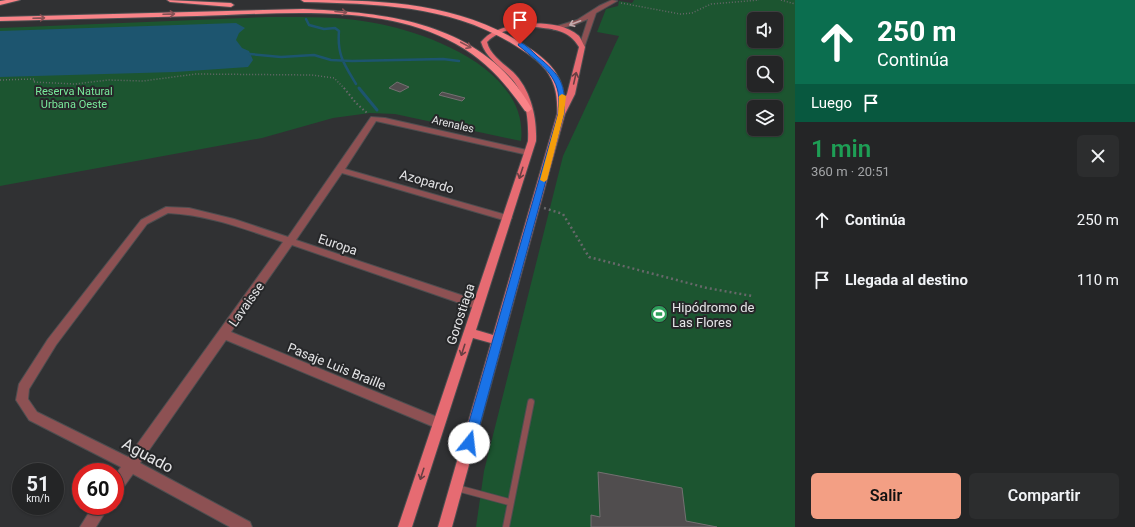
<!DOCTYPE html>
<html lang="es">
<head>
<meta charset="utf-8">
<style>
	body { margin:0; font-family:Roboto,sans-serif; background:#2c2d2e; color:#f1f3f6; height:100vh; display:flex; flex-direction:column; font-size:15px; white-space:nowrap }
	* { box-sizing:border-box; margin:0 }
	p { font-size:13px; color:#a3a5a7 }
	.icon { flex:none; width:22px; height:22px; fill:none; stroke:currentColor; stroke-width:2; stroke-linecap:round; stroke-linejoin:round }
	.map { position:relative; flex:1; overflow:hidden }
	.sheet { display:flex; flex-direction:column; background:#242526; width:340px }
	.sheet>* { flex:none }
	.banner { background:#0b6e4f; color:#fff; overflow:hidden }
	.buttons { position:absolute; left:747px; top:12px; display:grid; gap:8px }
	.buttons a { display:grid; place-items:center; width:36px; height:36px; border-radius:6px; background:#242526; box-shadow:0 1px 3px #0004,0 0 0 1px #414243; font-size:20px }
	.speed { position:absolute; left:12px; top:463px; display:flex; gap:8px; font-size:20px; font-weight:700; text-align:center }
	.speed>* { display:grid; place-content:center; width:52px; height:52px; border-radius:50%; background:#242526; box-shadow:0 1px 3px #0004,0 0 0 1px #414243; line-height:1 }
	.speed small { font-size:10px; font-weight:400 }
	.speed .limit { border:6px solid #d22; background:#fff; color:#111 }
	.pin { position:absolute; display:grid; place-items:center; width:34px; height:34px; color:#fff; margin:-41px -17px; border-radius:50% 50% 50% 0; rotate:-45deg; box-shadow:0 0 4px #0007 }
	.pin .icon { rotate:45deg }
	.me { position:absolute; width:44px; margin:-22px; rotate:16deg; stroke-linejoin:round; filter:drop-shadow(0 0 3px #0008) }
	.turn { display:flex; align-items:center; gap:14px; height:84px; padding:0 16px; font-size:18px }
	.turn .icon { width:52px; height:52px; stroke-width:2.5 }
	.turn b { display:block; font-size:28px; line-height:34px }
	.then { display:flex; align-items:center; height:38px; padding:0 16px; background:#0003; gap:8px; font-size:15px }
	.round { display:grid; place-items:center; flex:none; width:42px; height:42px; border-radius:6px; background:#2c2d2e }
	.overview { display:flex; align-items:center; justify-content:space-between; height:68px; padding:0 16px }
	h1 { font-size:24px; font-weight:600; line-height:30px; color:#1e9e55 }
	.primary-button { display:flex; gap:8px; margin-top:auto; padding:8px 16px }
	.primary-button a { flex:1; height:46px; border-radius:6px; background:#f39f84; color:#111; font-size:16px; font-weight:600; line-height:46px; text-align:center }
	.primary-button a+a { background:#2c2d2e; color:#f1f3f6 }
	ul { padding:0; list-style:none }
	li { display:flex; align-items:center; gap:12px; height:60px; padding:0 16px }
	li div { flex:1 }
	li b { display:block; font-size:15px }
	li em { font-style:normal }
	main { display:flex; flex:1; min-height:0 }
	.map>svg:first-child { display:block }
	.green { fill:#1c5530; fill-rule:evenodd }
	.water { fill:#1d556f }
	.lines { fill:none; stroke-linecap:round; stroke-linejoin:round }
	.stream-far1 { stroke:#1d556f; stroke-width:2.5 }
	.stream { stroke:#1d556f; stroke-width:3 }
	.building { fill:#504d4e; stroke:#737071 }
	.lane-casing { stroke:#4d4e50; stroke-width:8 }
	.street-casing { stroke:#4d4e50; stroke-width:2 }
	.primary-casing { stroke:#4d4e50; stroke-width:2 }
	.highway-casing { stroke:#4d4e50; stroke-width:2 }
	.path-far2 { stroke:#67686a; stroke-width:1.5; stroke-dasharray:1 2; stroke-linecap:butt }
	.path-far1 { stroke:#67686a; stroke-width:2; stroke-dasharray:1.5 2.5; stroke-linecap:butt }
	.path { stroke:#67686a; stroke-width:2.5; stroke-dasharray:2 3; stroke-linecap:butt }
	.lane { stroke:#8d5153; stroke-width:6 }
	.street { fill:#8d5153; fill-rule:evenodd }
	.primary { fill:#e66b72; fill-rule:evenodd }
	.highway { fill:#f98388; fill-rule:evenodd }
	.oneway { stroke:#855054 }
	.oneway2 { stroke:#c2aaac }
	.oneway3 { stroke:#693f43 }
	.route { fill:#1a73e8; stroke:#114b97 }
	.slow { fill:#f59e0b }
	.labels { text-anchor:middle; stroke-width:4; stroke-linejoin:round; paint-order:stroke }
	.far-park-label { font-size:11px; fill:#79e99b; stroke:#262729 }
	.far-street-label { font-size:11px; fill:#e5e5e7; stroke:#262729 }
	.street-label { font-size:13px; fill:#e5e5e7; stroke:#262729 }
	.poi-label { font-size:13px; fill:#e5e5e7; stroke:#262729; text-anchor:start }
	.near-street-label { font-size:16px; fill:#e5e5e7; stroke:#262729 }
</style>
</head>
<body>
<main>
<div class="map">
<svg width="795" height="527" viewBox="0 0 795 527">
	<rect width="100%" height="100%" fill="#303133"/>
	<path class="green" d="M634,0H795V527H476L484,471L563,156L619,36L597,32L606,9L618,6L619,1L632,3ZM754,19H776V41H754ZM754,63H776V85H754ZM754,107H776V129H754Z
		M268,17C305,17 343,16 380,24C434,35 529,72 521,141L395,114L370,113L333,118L262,138L0,186V28Z"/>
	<path class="water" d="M236,23L245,28L239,33L236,40L242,48L249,51L253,60L248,67L175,72L0,77V31Z"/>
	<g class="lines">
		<path class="stream-far1" d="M306,19L309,25L324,29L335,28L339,31C337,55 344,64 356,84
			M250,54L281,57L314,55L331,60L352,61L443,59L459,61"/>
		<path class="stream" d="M359,88L377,110"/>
	</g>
	<path class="building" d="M397,82L409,87L400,92L389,88Z
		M442,92L465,98L462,101L439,95Z
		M598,472L682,488L686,521L717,527H591V515L600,517Z"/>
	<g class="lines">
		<defs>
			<path id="lane" d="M457,488L509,502
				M506,527L531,402"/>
			<path id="street" d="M612,0L617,1L596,13L584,48L579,47L588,19L574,25L554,30L551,28L577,20L599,6Z
				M371,117L385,118L531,151V155H528L376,121L345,169L510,216L512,218L507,221L342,173L296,240L482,302L483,305L482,308H474L292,245L231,332L442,419L444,423L442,427L438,429L434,427L226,340L140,463L250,522L252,527H230L133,474L120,492L115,494V475L121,467L29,420L16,400L19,384L48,339L141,220L166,207L189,208L234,219L288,237ZM168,213C208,215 245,229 283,242L128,457L37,412L28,399L29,389L56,345L147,224Z
				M93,506H109L96,527H80Z"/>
			<path id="primary" d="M519,24C537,23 564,22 579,36C581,39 583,44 585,47L575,94L565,114L452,527H438L491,343L473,338L412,527H398L528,141C529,120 526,93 510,77C500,66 485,57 481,42C491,30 504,28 519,24ZM535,27C554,29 569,30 579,47L567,94L557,114L493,335L476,330L536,141C537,117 531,90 513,72C504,64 490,55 487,42C500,29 517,28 535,27Z"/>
			<path id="highway" d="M6,0H20L0,5V1Z
				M167,0L231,3L234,5L231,7L170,2Z
				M301,0C378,0 455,1 523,44C552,62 567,78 565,114L561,117L557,114C559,78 545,64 516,46C452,5 377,4 304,2Z
				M303,9C377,12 459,20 511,79C519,88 526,99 532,109L528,112L525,111C506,84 486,60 456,44C382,2 279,14 197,16C131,18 66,19 0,21V17Z"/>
		</defs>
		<use href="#lane" class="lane-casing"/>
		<use href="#street" class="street-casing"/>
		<use href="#primary" class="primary-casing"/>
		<use href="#highway" class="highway-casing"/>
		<path class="path-far2" d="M781,0L795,4
			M621,3L680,14L692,13L711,4L759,0
			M0,80L33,79L35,80L33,82L75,84L108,80L143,81L196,74L312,75L334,78L345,89"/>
		<path class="path-far1" d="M344,88L356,103L367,113"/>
		<path class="path" d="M544,208L563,214L589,257L707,288L752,296"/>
		<use href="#lane" class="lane"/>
		<use href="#street" class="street"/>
		<use href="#primary" class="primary"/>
		<use href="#highway" class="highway"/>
	</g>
	<defs><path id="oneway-shaft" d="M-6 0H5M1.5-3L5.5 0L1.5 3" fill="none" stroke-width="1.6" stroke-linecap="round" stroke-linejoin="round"/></defs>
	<g class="oneway">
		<use href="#oneway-shaft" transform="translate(341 12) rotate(5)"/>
		<use href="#oneway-shaft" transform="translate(169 14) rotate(-2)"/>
		<use href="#oneway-shaft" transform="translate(39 18) rotate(-2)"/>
		<use href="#oneway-shaft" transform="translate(466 45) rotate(28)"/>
	</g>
	<use class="oneway2" href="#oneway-shaft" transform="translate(575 23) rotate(159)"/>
	<g class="oneway3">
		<use href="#oneway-shaft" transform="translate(575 78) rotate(-77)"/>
		<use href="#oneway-shaft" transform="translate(521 173) rotate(108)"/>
		<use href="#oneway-shaft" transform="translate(463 350) rotate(108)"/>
		<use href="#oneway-shaft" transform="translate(422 474) rotate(108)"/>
	</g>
	<path class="route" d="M520,42C526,45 532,51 537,56C561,76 566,83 564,114L475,443L473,447L469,449L464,447L463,443L558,114C558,107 560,99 558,92C554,71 533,58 518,45Z"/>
	<path class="slow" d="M562,94L566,96L564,114L547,180L544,182L540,180L558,114L559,96Z"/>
	<defs>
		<symbol id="stadium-disc" viewBox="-11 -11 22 22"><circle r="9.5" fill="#2e9e5b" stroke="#262729"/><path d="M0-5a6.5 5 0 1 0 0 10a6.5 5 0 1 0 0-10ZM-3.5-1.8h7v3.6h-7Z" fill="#fff"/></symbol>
	</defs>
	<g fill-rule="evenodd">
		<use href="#stadium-disc" x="649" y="304" width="20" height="20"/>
	</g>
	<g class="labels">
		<g class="far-park-label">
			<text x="74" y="95">Reserva Natural<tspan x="74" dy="13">Urbana Oeste</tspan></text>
		</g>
		<g class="far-street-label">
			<text transform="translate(453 124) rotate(13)" y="4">Arenales</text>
		</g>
		<g class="street-label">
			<text transform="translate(427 181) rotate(16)" y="5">Azopardo</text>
			<text transform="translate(338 244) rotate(19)" y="5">Europa</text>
			<text transform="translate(246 304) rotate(-55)" y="5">Lavaisse</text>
			<text transform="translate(460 314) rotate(-72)" y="5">Gorostiaga</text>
			<text transform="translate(337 366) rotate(22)" y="5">Pasaje Luis Braille</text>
		</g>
		<g class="poi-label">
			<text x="672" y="312">Hipódromo de<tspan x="672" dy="15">Las Flores</tspan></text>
		</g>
		<g class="near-street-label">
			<text transform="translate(148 455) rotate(28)" y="6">Aguado</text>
		</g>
	</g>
</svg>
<div class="buttons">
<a><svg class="icon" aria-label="sound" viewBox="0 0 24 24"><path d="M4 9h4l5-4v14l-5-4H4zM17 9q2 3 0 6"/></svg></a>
<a><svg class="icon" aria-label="search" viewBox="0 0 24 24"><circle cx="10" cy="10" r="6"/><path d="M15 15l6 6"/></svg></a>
<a><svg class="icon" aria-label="layers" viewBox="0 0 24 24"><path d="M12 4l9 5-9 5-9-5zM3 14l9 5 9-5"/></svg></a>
</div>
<div class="speed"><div>51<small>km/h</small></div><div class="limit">60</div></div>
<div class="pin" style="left:520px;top:44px;background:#d93025"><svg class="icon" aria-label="arrive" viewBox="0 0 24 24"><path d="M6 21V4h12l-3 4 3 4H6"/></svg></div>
<svg class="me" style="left:469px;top:443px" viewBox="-20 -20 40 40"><circle r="19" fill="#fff"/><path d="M0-13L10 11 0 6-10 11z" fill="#1a73e8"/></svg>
</div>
<section class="sheet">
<div class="banner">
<div class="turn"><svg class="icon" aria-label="ahead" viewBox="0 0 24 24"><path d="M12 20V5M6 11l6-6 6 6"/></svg><div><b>250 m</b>Continúa</div></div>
<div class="then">Luego<svg class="icon" aria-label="arrive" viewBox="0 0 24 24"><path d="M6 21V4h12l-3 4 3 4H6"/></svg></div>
</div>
<div class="overview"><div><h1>1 min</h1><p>360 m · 20:51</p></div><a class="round"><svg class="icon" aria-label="close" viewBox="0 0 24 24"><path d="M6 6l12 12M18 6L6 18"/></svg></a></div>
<ul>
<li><svg class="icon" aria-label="ahead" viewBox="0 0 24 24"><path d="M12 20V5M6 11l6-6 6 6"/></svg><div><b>Continúa</b></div><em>250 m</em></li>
<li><svg class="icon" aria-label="arrive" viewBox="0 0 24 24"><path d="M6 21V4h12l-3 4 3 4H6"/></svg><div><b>Llegada al destino</b></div><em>110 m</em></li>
</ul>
<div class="primary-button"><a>Salir</a><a>Compartir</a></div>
</section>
</main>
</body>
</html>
